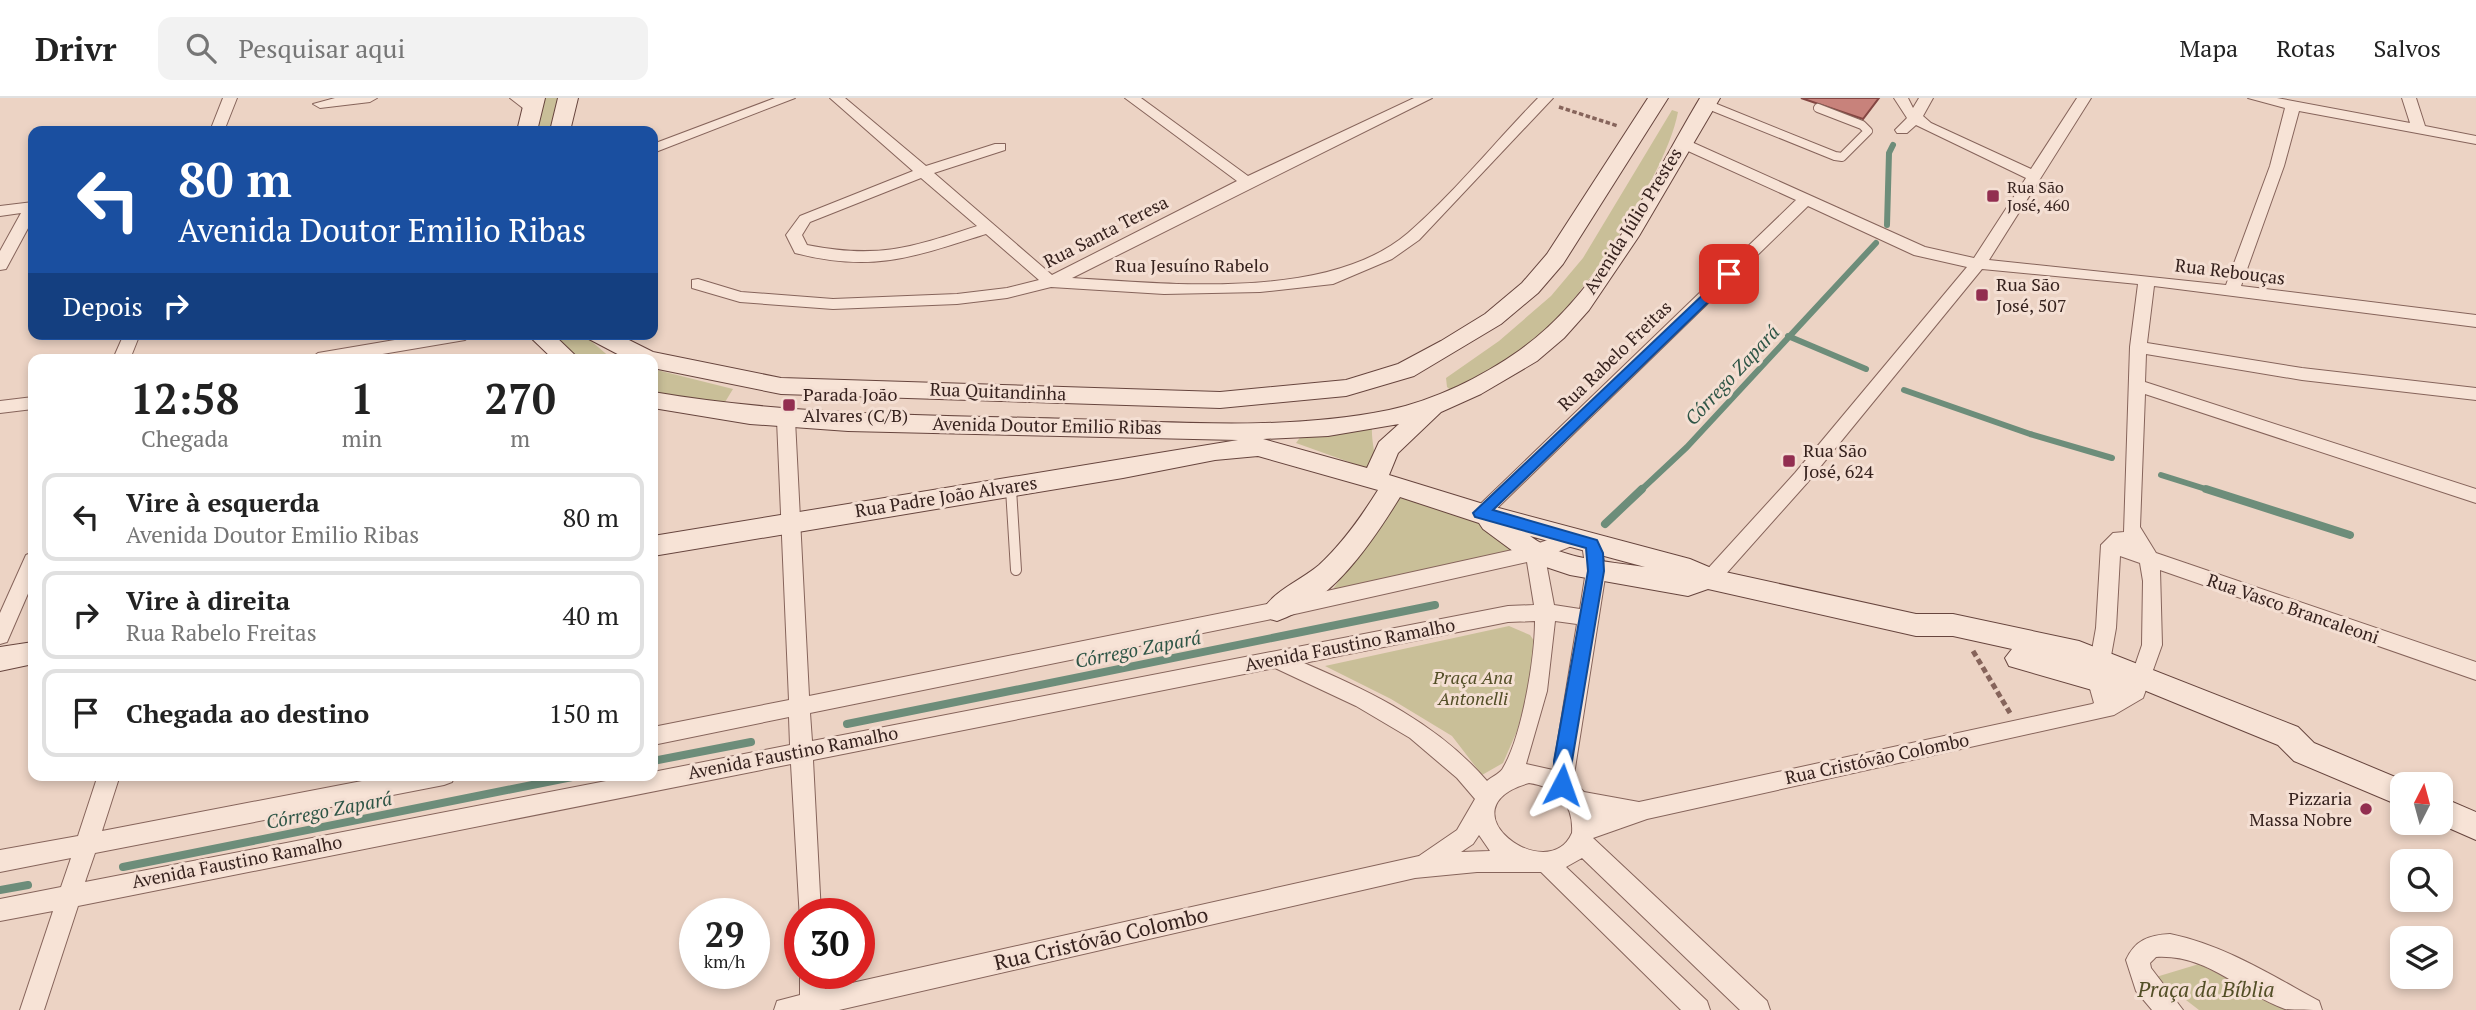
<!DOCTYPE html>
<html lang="pt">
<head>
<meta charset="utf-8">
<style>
	body { margin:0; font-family:"PT Serif",serif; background:#f2f2f2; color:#222; height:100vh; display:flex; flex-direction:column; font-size:26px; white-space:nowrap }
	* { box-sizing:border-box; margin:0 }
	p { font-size:23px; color:#767676 }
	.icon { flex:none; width:38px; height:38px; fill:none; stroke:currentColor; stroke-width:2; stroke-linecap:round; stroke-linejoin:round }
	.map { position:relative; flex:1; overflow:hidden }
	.drawer { position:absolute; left:28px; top:256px; width:630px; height:427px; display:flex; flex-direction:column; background:#fff; border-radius:14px; box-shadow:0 4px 10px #0003 }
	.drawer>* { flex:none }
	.top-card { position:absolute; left:28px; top:28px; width:630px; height:214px; border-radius:14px; box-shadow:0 4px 10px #0003; background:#1a4fa0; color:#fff; overflow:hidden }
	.needle { width:46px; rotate:6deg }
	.buttons { position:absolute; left:2390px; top:674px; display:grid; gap:14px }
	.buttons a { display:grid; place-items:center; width:63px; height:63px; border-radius:14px; background:#fff; box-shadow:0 4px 10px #0003; font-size:35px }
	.speed { position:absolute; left:679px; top:800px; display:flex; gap:14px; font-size:35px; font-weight:700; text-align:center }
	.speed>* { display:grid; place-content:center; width:91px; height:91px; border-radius:50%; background:#fff; box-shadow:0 4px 10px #0003; line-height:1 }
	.speed small { font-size:18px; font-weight:400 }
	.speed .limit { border:10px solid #d22; background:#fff; color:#111 }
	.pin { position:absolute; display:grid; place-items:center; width:60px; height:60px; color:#fff; margin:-30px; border-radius:14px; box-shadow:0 4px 10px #0006 }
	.me { position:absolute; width:77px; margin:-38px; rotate:4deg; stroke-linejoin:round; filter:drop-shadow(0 0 5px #0008) }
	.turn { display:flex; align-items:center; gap:24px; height:147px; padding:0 35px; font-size:32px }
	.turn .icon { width:91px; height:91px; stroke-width:2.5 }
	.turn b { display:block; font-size:49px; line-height:60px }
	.then { display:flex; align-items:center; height:66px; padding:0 35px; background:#0003; gap:14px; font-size:26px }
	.eta { display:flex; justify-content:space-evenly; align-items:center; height:119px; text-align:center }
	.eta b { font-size:42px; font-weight:800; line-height:49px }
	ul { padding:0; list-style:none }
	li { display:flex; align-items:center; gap:21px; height:88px; margin:0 14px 10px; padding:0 21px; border:4px solid #e0e0e0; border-radius:14px }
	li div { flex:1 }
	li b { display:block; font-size:26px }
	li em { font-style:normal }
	header { display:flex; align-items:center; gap:42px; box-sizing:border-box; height:98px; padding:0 35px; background:#fff; border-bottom:2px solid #e0e0e0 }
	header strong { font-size:33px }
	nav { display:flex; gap:38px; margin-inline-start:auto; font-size:24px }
	.search { width:490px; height:63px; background:#f2f2f2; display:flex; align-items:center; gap:18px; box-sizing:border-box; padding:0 24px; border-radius:14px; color:#767676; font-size:26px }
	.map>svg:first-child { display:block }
	.green { fill:#c9bf98 }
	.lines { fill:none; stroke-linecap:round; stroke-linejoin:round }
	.stream-far1 { stroke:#6d8d7a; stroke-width:6 }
	.stream { stroke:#6d8d7a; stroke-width:8 }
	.building { fill:#c8827b; stroke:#844642; stroke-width:2 }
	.lane-far1-casing { stroke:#86645b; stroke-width:10 }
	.lane-casing { stroke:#86645b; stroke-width:12 }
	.street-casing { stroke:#86645b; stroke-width:2 }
	.secondary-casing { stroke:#67453e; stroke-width:2 }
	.path-far1 { stroke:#86645b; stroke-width:3.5; stroke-dasharray:4.5 2.5; stroke-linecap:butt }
	.path { stroke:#86645b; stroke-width:5; stroke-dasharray:6 3.5; stroke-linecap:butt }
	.lane-far1 { stroke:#f7e3d6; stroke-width:8 }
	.lane { stroke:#f7e3d6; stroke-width:10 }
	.street { fill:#f7e3d6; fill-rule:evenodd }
	.secondary { fill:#f7e3d6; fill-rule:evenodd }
	.route { fill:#1a73e8; stroke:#114b97; stroke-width:2 }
	.poi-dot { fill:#922e50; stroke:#f4dfd3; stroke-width:2.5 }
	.labels { text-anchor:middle; stroke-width:6; stroke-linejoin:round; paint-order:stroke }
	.far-poi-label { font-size:16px; fill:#36221e; stroke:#f4dfd3; text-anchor:start }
	.street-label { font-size:18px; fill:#36221e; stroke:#f4dfd3 }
	.poi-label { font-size:18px; fill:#36221e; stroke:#f4dfd3; text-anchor:start }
	.park-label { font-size:18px; font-style:italic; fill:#524e26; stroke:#f4dfd3 }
	.water-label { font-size:19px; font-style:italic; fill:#2e5546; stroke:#f4dfd3 }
	.near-street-label { font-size:21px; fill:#36221e; stroke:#f4dfd3 }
	.near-park-label { font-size:21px; font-style:italic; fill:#524e26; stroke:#f4dfd3 }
</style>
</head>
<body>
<header>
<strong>Drivr</strong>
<div class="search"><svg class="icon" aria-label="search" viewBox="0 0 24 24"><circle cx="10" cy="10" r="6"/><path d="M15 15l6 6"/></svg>Pesquisar aqui</div>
<nav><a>Mapa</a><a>Rotas</a><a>Salvos</a></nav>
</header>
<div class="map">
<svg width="2476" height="912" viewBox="0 0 2476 912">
	<rect width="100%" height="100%" fill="#ecd3c4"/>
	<path class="green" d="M540,0H559L552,33H532Z
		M1672,12L1678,14C1666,78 1580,203 1532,248C1511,268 1478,281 1454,295L1447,289L1446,280L1499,243L1551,198L1583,160Z
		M549,236H583L612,261H581Z
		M653,271L733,291L722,309L653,294Z
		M1372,329C1371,345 1377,357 1374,373L1296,345L1304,334Z
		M1399,397L1483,418L1519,457L1331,494Z
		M1509,528L1530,537L1539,550L1517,633L1503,665L1482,677L1452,638L1391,601L1325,568Z
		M2199,866L2286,912H2199L2156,879Z"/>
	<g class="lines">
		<path class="stream-far1" d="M1887,127L1889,55L1893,47
			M1788,238L1866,271
			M1904,292L2030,336L2112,360
			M2161,377L2212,393
			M1640,393L1687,349L1876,145"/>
		<path class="stream" d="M2206,391L2350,437
			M1605,426L1642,391
			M847,626L1435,507
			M653,663L751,644
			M123,769L582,677
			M0,792L28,787"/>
	</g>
	<path class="building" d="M1801,0H1879L1863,21Z"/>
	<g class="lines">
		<defs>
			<path id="lane-far1" d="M1706,6L1835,58L1842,59L1868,33L1862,27L1818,10
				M1011,389V393"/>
			<path id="lane" d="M1011,391L1016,472"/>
			<path id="street" d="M223,0H237L224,33H210Z
				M335,0H377L370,4L320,10L313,6Z
				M510,0H526L540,11L528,14Z
				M775,0H795L653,55V46Z
				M830,0H845L926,68L995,46H1005V52L934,75L1052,177L1237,83L1125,0H1141L1248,78L1414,0H1432L1072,180C1170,186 1329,203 1408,135C1455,94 1495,44 1538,0H1553L1419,142L1392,161L1333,186L1260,194L1164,196L1051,189L1007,200L957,206L833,211L740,204L692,190V182L698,181L741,194L833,201L957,196L1007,190L1039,182L986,136C913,159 873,175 795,155L786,137L800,118L913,73ZM921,80L977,128C910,150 878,161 807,147L802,137L810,124Z
				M1894,0H1908L1913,10L1919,0H1933L1923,18L1931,25L2031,71L2077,0H2091L1989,162L2226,187L2270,68L2285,10L2248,0H2277L2410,25L2402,0H2416L2425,28L2476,38V46L2299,13L2284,68L2241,188L2476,217V229L2154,188L2147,245L2302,270L2476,290V302L2302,282L2146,256L2145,284L2476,391V405L2145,296L2140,429L2156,455L2476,564V582L2160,472L2162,547L2143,600L2114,617L1647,721L1593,740L1767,903L1770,912H1740L1582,760L1566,769L1707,903L1710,912H1681L1541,774H1477L1415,780L839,912H774L777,903L800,897V875H824L825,891L1419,758L1457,732L1475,701L1457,680L1410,640L1356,608L1275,570L813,662L821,816H800V822L791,666L78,808L44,912H20L53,813L0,823V801L61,789L71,760L0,774V752L78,738L98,677H120L102,733L393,677H455L452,684L444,687L95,755L85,784L637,677H653V674L790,647L789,619L653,647V629L789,602L777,322L786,316L795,322L809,598L1277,504L1531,448L1572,433L1579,435L1582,440L1579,445L1545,459L1554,507L1580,511L1586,473L1582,446L1585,441H1599L1606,473L1573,683L1584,694L1639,704L2092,606L2094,605L2087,580L2096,530L2101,447L2113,435L2124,434L2130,249L2138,186L1982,171L1807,385L1717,486H1703L1700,481L1703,476L1795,375L1967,169L1914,157L1808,108L1487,420H1473L1471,415L1796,102L1677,48V42H1687L1925,149L1974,160L2026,80L1916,27L1907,35H1897L1895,32L1907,20ZM2120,458L2140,465L2143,483L2142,547L2128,588L2113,596L2107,580L2116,530ZM1527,464L1534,507L1508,508L812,643L810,615L1277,520ZM1535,523C1535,560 1522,638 1503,670C1501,675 1491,679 1487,683C1438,626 1372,594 1304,565L1508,524ZM1555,523L1577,526L1553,672L1526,666L1547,593ZM1529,685C1557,689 1574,706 1572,735C1548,790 1440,710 1529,685ZM1479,737L1490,753L1461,754L1473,746Z
				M33,104V121L6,171L0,172V153L21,115L0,118V108Z
				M124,236H140L130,261H113Z
				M430,236H473L465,242L353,261H310L318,255Z
				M33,299V311L0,315V303Z
				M33,454V484L7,544L0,546V515L26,457Z
				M2170,836C2224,847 2271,877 2319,903L2322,912C2311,912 2295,912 2285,911C2240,895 2209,856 2156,859L2150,865L2151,870L2183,912H2152L2136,893L2126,862C2135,842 2149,837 2170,836Z"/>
			<path id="secondary" d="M525,0H545L537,33H517Z
				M558,0H578L570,33H550Z
				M1648,0H1668L1563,166L1538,195L1501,226L1414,278L1346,298L1220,310L781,296L653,270V261H627L589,241L586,236H617L653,254L781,280L1220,294L1346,282L1398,266L1441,243L1485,216L1522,185L1547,156Z
				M1700,0H1720L1639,138L1589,212L1564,240L1537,263L1481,296L1441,314L1398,355L1389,377L1480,405L1690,461L1716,472L1916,516H1953L2079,543L2298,629L2314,645L2412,686H2403V709L2294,663L2278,647L2134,588L2130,596L2120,600L2009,568L2005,560L2012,551L1953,538H1916L1708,491L1688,498L1570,477L1525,462L1483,431L1479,425L1400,399C1371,446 1332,504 1277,523L1267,520L1263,512C1273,493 1303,481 1319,467C1343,445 1361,419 1378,392L1258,358L1215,362L1123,380L653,458V438L1238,342L848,333L750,326L653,310V294C792,318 932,317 1072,321C1177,324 1286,333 1389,312C1435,302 1482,279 1520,252C1604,192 1648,86 1700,0ZM1399,326L1379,344L1367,370L1263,341L1328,338ZM1530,438L1645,469C1607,463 1562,462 1530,438Z
				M527,236H553L579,261H553Z
				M33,544V566L0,573V549Z
				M2441,699L2476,714V742L2435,724H2441Z"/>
		</defs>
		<use href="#lane-far1" class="lane-far1-casing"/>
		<use href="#lane" class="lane-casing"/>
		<use href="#street" class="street-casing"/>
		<use href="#secondary" class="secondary-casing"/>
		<path class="path-far1" d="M1559,9L1618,28"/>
		<path class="path" d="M1973,553L2010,615"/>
		<use href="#lane-far1" class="lane-far1"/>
		<use href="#lane" class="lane"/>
		<use href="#street" class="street"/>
		<use href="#secondary" class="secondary"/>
	</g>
	<path class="route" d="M1729,172L1736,176L1734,179L1493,412L1597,442L1603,455L1604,473L1572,663L1569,692L1562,695L1556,692L1554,663L1588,473L1586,450L1475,419L1473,415Z"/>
	<g class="poi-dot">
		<rect x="1986" y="91" width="14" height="14" rx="3.5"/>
		<rect x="1975" y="190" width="14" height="14" rx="3.5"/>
		<rect x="782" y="300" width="14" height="14" rx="3.5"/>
		<rect x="1782" y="356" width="14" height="14" rx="3.5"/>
		<circle cx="2366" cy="711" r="7"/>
	</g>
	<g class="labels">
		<g class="far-poi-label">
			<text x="2007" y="95">Rua São<tspan x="2007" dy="18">José, 460</tspan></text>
		</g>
		<g class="street-label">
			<text transform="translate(1633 123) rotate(-58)" y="6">Avenida Júlio Prestes</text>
			<text transform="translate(1106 134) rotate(-27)" y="6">Rua Santa Teresa</text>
			<text x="1192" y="174">Rua Jesuíno Rabelo</text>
			<text transform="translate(2230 174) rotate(7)" y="6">Rua Rebouças</text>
			<text transform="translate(1615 258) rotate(-44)" y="6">Rua Rabelo Freitas</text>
			<text transform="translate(998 294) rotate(2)" y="6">Rua Quitandinha</text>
			<text transform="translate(1047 328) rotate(1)" y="6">Avenida Doutor Emilio Ribas</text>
			<text transform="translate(946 399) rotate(-9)" y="6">Rua Padre João Alvares</text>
			<text transform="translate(2293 511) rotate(19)" y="6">Rua Vasco Brancaleoni</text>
			<text transform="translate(1350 547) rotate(-11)" y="6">Avenida Faustino Ramalho</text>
			<text transform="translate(793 655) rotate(-11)" y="6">Avenida Faustino Ramalho</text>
			<text transform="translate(1877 661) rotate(-12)" y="6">Rua Cristóvão Colombo</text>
			<text transform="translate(237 764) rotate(-11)" y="6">Avenida Faustino Ramalho</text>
		</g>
		<g class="poi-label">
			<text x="1996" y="193">Rua São<tspan x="1996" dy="21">José, 507</tspan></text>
			<text x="803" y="303">Parada João<tspan x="803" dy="21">Alvares (C/B)</tspan></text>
			<text x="1803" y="359">Rua São<tspan x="1803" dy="21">José, 624</tspan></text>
			<text x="2352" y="707" text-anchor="end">Pizzaria<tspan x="2352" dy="21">Massa Nobre</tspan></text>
		</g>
		<g class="park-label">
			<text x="1473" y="586">Praça Ana<tspan x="1473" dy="21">Antonelli</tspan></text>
		</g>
		<g class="water-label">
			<text transform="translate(1732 277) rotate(-47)" y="7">Córrego Zapará</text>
			<text transform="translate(1138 551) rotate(-11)" y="7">Córrego Zapará</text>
			<text transform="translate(329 712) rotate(-11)" y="7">Córrego Zapará</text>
		</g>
		<g class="near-street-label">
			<text transform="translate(1101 841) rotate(-13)" y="7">Rua Cristóvão Colombo</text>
		</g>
		<g class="near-park-label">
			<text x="2206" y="899">Praça da Bíblia</text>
		</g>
	</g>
</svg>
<div class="buttons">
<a><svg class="needle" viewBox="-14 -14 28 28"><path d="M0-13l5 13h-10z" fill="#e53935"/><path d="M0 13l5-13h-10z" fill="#767676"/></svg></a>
<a><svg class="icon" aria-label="search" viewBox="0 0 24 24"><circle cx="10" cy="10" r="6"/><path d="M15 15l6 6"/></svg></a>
<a><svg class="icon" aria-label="layers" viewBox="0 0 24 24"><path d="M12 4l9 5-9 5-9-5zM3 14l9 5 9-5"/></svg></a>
</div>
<div class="speed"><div>29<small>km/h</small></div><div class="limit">30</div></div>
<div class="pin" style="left:1729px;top:176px;background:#d93025"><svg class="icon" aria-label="arrive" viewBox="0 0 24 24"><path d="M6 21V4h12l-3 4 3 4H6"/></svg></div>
<svg class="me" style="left:1562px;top:687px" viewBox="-20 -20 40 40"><path d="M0-17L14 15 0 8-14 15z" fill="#1a73e8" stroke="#fff" stroke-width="4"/></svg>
<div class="top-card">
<div class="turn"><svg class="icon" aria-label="left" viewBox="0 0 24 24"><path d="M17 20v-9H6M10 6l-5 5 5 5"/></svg><div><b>80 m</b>Avenida Doutor Emilio Ribas</div></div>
<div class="then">Depois<svg class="icon" aria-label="right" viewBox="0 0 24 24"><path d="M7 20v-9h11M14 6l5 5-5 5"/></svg></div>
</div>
<section class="drawer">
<div class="eta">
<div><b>12:58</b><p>Chegada</p></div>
<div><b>1</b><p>min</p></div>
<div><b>270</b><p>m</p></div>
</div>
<ul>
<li><svg class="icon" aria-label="left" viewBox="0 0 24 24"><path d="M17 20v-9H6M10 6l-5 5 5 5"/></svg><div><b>Vire à esquerda</b><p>Avenida Doutor Emilio Ribas</p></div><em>80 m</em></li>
<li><svg class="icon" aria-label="right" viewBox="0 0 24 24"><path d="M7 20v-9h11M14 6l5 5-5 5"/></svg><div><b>Vire à direita</b><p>Rua Rabelo Freitas</p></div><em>40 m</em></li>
<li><svg class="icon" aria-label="arrive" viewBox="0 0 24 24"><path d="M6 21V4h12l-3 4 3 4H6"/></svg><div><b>Chegada ao destino</b></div><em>150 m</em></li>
</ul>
</section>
</div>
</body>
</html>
